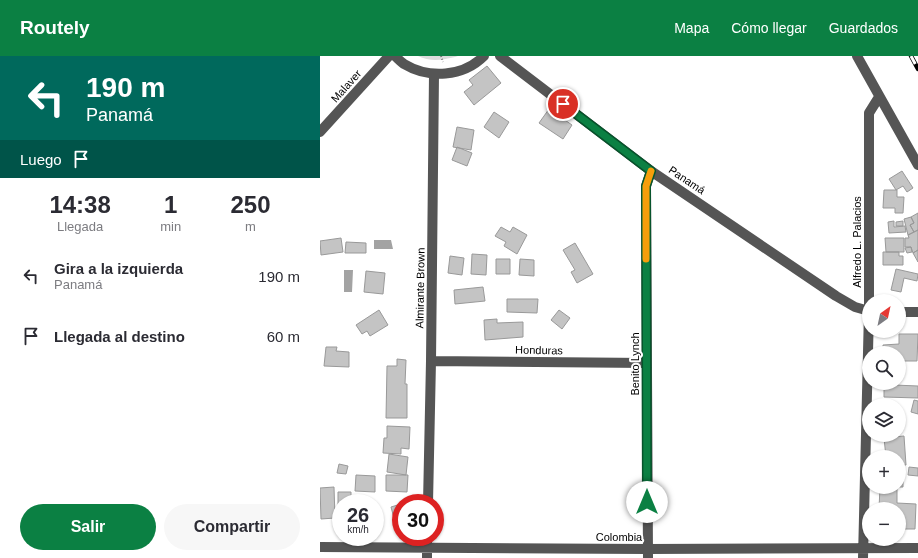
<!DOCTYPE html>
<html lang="es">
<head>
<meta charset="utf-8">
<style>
	body { margin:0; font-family:Arial,sans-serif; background:#f7f7f7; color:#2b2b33; height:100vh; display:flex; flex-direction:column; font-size:15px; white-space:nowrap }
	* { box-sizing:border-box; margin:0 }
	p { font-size:13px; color:#7c7c81 }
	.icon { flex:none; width:22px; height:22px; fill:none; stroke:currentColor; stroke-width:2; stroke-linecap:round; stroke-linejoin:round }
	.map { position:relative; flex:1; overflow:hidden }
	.sheet { display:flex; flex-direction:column; background:#fff; width:320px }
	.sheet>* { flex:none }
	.top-card { background:#00695c; color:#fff; overflow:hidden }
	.needle { width:26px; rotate:33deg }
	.controls { position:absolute; left:542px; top:238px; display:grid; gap:8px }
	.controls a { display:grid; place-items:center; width:44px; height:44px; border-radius:50%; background:#fff; box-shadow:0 1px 3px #0004; font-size:20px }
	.speed { position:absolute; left:12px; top:438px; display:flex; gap:8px; font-size:20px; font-weight:700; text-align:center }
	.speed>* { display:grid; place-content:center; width:52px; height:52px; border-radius:50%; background:#fff; box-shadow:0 1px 3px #0004; line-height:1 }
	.speed small { font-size:10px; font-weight:400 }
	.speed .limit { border:6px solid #d22; background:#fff; color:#111 }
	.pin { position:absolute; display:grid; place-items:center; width:34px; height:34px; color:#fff; margin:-17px; border:2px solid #fff; border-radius:50%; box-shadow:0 1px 4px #0007 }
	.me { position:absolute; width:44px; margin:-22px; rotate:0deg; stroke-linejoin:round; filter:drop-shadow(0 0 3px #0008) }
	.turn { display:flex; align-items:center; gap:14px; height:84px; padding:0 20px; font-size:18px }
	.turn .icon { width:52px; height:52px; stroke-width:2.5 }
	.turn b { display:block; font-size:28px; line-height:34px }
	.then { display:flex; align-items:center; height:38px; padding:0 20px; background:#0003; gap:8px; font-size:15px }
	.eta { display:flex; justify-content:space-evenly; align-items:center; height:68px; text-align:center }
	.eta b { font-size:24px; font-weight:800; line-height:28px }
	.primary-button { display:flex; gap:8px; margin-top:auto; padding:8px 20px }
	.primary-button a { flex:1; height:46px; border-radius:24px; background:#0b8043; color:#fff; font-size:16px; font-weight:800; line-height:46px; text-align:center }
	.primary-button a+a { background:#f7f7f7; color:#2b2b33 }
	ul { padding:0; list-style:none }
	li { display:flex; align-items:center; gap:12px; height:60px; padding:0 20px }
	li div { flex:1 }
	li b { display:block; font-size:15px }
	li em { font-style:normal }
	header { display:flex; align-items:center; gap:24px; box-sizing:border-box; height:56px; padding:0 20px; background:#0b8043; color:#fff }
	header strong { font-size:19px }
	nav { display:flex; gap:22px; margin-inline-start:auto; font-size:14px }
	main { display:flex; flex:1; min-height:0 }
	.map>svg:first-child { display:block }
	.green { fill:#dcdcdc }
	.water { fill:#a3a3a3 }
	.building { fill:#c4c4c4; stroke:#999 }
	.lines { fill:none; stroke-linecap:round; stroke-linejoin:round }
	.path { stroke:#777; stroke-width:2; stroke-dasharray:1 2; stroke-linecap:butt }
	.minor { stroke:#555; stroke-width:10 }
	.rail-casing { stroke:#000; stroke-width:4.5 }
	.rail { stroke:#fff; stroke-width:3; stroke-dasharray:9; stroke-linecap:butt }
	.route-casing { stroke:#07532c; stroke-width:10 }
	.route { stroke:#0b8043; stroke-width:7 }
	.slow { stroke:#f59e0b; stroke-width:7 }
	.labels { text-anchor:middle; stroke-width:4; stroke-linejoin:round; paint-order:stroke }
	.street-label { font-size:11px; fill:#000; stroke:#fff }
</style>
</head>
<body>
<header>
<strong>Routely</strong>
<nav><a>Mapa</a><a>Cómo llegar</a><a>Guardados</a></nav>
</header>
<main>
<section class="sheet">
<div class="top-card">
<div class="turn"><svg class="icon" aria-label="left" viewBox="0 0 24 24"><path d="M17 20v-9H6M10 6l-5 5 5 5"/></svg><div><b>190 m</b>Panamá</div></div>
<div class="then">Luego<svg class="icon" aria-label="arrive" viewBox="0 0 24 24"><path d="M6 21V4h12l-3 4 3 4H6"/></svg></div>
</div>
<div class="eta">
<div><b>14:38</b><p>Llegada</p></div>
<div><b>1</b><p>min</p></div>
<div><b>250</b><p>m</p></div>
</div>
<ul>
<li><svg class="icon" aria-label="left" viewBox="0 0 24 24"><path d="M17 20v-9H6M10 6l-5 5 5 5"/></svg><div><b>Gira a la izquierda</b><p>Panamá</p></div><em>190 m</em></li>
<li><svg class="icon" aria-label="arrive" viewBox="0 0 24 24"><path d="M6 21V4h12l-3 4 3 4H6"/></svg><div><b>Llegada al destino</b></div><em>60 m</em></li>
</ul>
<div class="primary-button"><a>Salir</a><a>Compartir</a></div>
</section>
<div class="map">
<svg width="598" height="502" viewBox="0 0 598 502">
	<rect width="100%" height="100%" fill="#fff"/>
	<path class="green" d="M98,0H138L135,1C123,4 110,6 98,0Z"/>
	<path class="water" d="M54,184H71L73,193H54Z
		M24,214H33L32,236H24Z"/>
	<path class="building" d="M167,10L181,27L154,49L144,36L153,29L149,24Z
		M229,53L252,69L243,83L219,67Z
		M174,56L189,66L179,82L164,71Z
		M137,71L154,74L151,94L133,91Z
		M137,91L152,97L147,110L132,104Z
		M582,115L593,132L587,136L583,130L576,134L569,123Z
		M564,134H577V141H584L583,157H575V152H563Z
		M598,157V174L594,176L590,169L594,167L591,161Z
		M591,161L594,167L590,169L594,176L588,179L584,163Z
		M574,165V171L585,170L586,176L569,177L568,166Z
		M583,165V170H576V166Z
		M181,171L190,176L193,171L207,179L197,198L184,190L186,186L175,180Z
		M598,174V194L593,197L591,191H585V182H589L588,179Z
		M21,182L23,196L1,199L0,185Z
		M565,182H584V196H566Z
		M26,186L46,187V197H25Z
		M255,187L273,218L257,227L251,216L255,214L243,194Z
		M591,191L592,196L587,197L585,192Z
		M598,194V206L593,197Z
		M563,196H579V200H583V209H563Z
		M152,198L167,199L166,219L151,218Z
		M130,200L144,202L142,219L128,217Z
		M176,203H190V218H176Z
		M200,203L214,204V220L199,219Z
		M576,213L598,218L597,225L584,222L581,236L571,234Z
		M46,215L65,217L63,238L44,236Z
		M163,231L165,245L135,248L134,234Z
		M187,243H218L217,257L187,256Z
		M59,254L68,269L50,280L47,275L42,278L36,269Z
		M239,254L250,262L242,273L231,264Z
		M177,263V267L203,266V281L165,284L164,264Z
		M579,278H598L597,305H579V297H563V289L579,288Z
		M6,291H17L16,295L29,296V311L4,310Z
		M77,303L86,304L85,328H87V362H66L67,310H77Z
		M579,309L584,310L581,324H579Z
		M564,327H574V329L598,330V342L564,341Z
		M594,344L598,345V358L591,356Z
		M67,370L90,371L89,393L81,392V398L63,397L64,382H67Z
		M584,380L586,409H579V401H566L564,382Z
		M69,398L88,401L86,419L67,416Z
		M19,408L28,410L26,418L17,417Z
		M589,411L598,412V420L588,419Z
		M579,412H583V431H579Z
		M36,419L55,420V436L35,435Z
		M66,419H88L87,436L66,435Z
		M14,431L15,462L1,463L0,432Z
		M560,431H577V447L596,448L595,473H579V453H559Z
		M18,436H31V447H21V462H18Z
		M81,448V465L75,466L71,451Z"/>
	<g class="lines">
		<path class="path" d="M121,0L123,6"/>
		<path class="minor" d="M75,0C78,3 81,6 84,8C109,23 143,21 164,0
			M180,0L331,115L516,240L535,251L549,255
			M537,0L598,109
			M0,76L69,0
			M579,256H598
			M111,305L327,307
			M108,447L111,305L114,18
			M0,491L327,493L598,492
			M107,502V481
			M328,502L326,130L331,115
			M543,502L549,255V57L559,41"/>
		<defs>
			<path id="rail" d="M591,0L598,13"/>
		</defs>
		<use href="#rail" class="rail-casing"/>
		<use href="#rail" class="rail"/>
	</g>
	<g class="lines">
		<defs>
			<path id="route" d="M243,48L331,115L326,130L327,446"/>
		</defs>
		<use href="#route" class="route-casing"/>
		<use href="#route" class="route"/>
		<path class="slow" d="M326,203V130L331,115"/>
	</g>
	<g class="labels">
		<g class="street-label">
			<text transform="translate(26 30) rotate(-48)" y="4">Malaver</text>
			<text transform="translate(367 124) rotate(34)" y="4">Panamá</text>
			<text transform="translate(537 186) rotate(-90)" y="4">Alfredo L. Palacios</text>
			<text transform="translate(100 232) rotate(-89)" y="4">Almirante Brown</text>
			<text transform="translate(219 294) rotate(1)" y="4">Honduras</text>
			<text transform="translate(315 308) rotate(-90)" y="4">Benito Lynch</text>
			<text x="299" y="485">Colombia</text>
		</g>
	</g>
</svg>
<div class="controls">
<a><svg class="needle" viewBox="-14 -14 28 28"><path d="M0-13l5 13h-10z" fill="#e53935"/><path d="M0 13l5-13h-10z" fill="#7c7c81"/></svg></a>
<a><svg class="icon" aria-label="search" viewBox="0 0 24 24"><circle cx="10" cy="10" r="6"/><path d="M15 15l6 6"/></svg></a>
<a><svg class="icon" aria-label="layers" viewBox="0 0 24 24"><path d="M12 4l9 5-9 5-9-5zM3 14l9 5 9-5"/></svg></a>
<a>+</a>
<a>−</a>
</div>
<div class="speed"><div>26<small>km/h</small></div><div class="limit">30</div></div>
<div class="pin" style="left:243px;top:48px;background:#d93025"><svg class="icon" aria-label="arrive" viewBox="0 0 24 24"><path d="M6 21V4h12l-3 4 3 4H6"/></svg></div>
<svg class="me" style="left:327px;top:446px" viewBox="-20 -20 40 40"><circle r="19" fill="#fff"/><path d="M0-13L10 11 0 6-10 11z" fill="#0b8043"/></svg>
</div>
</main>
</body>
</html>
